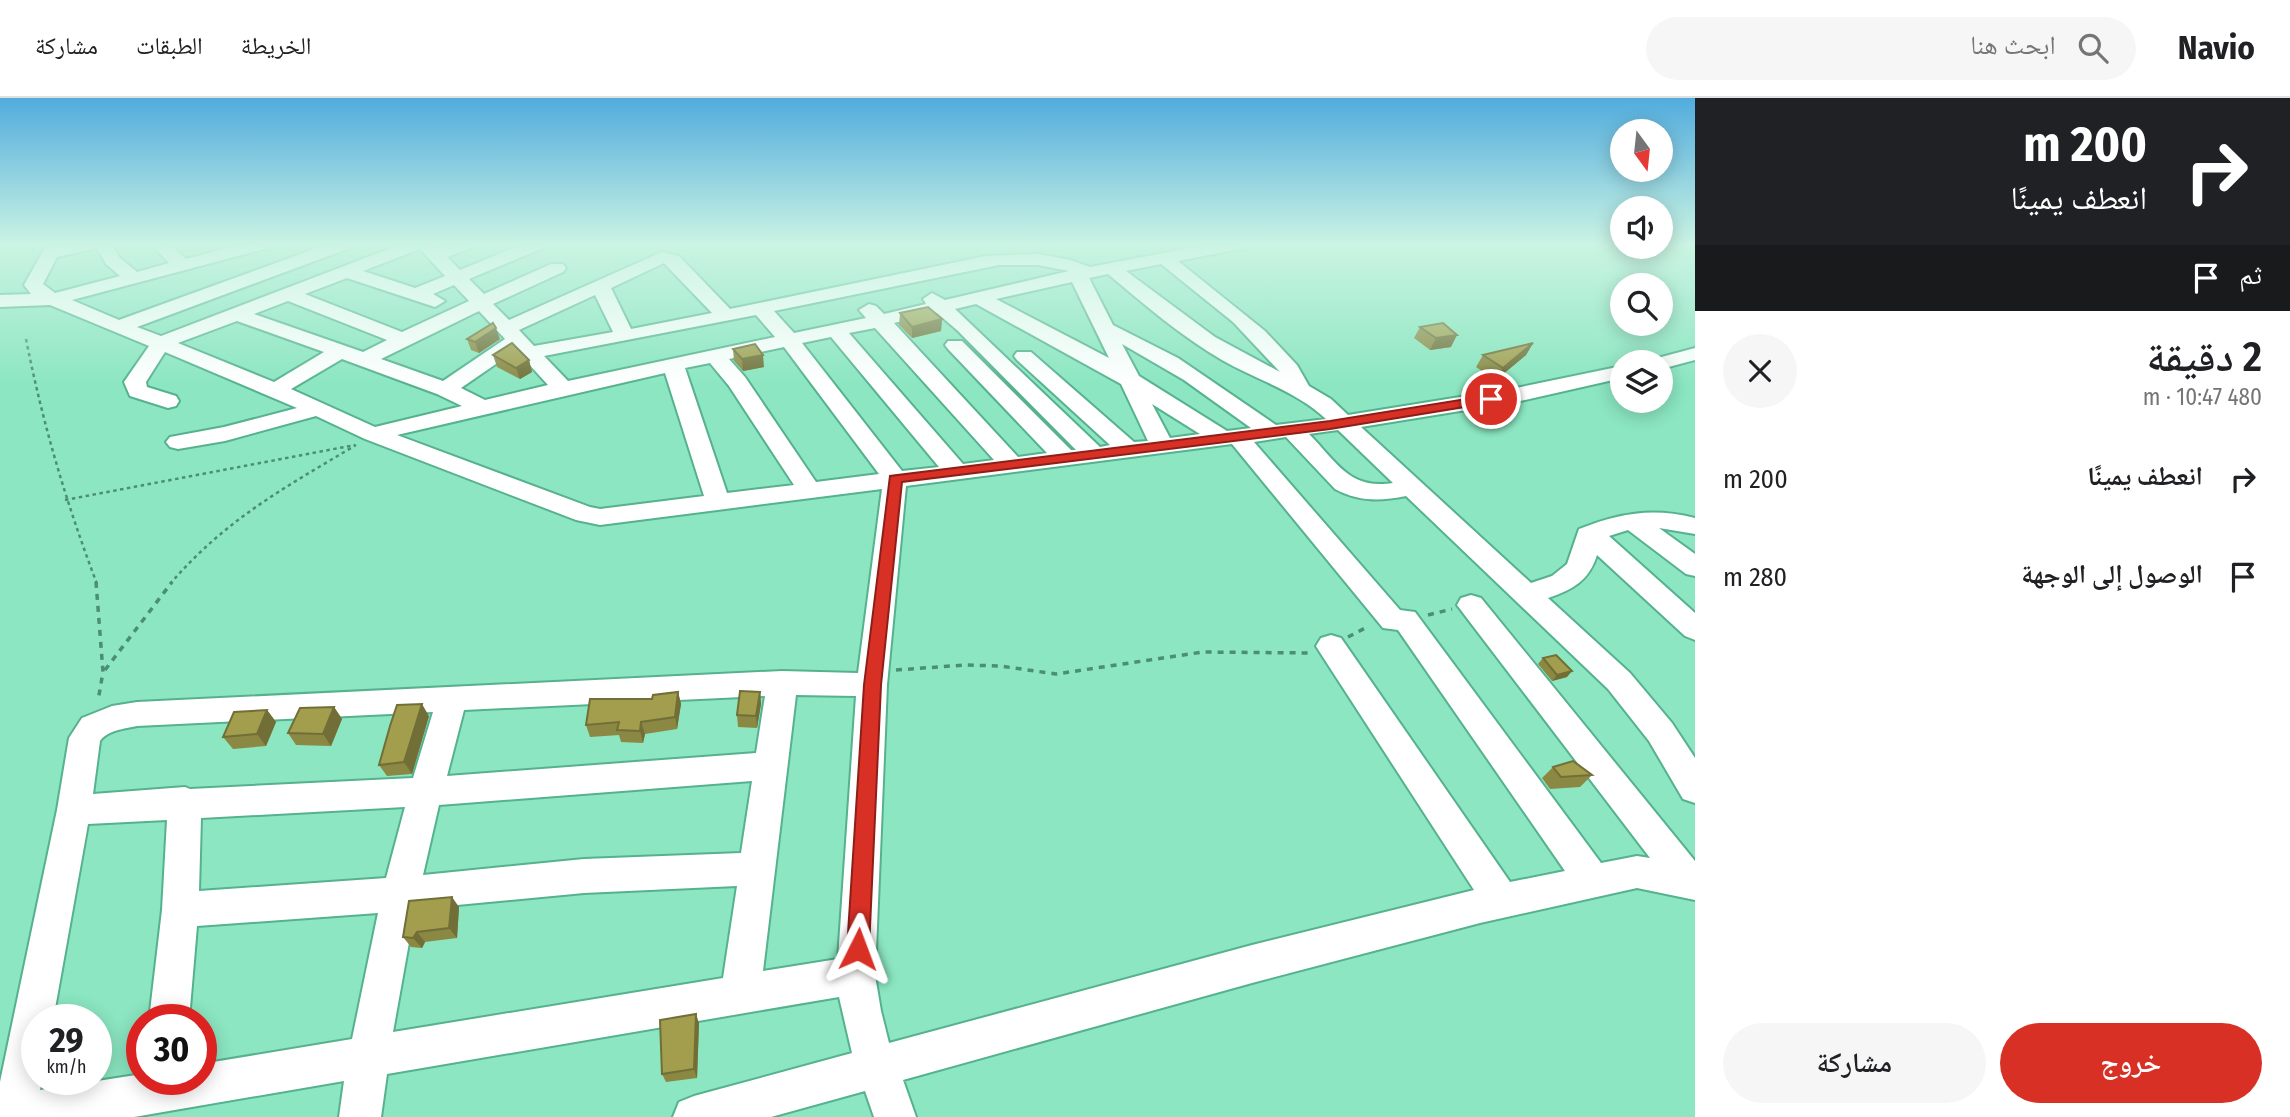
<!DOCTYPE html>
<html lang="ar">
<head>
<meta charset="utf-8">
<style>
	body { margin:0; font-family:"Fira Sans Condensed","Noto Naskh Arabic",sans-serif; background:#f6f6f6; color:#202124; direction:rtl; height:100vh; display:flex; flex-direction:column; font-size:26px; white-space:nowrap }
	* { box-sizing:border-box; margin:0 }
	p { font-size:23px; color:#757577 }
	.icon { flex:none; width:38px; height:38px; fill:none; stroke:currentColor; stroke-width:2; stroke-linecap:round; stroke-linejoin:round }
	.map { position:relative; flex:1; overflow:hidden; direction:ltr }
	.side { display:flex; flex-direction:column; background:#fff; width:595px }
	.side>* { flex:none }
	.hud { background:#202124; color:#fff; overflow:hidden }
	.needle { width:46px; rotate:165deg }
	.tools { position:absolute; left:1610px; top:21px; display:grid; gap:14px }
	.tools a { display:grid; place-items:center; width:63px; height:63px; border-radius:50%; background:#fff; box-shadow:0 4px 18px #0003; font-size:35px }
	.speed { position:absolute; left:21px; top:906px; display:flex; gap:14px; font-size:35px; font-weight:700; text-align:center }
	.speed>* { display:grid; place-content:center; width:91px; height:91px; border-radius:50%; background:#fff; box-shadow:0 4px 18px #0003; line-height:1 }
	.speed small { font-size:18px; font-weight:400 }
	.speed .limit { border:10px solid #d22; background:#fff; color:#111 }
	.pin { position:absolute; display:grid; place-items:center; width:60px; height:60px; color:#fff; margin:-30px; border:4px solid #fff; border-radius:50%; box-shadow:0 2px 7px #0007 }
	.me { position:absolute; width:77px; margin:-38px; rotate:3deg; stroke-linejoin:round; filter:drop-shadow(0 0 5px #0008) }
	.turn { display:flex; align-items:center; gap:24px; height:147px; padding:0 28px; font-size:32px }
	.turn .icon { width:91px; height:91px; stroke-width:2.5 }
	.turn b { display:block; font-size:49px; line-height:60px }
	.then { display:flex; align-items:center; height:66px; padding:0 28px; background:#0003; gap:14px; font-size:26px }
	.round { display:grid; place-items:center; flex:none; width:74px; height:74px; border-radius:37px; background:#f6f6f6 }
	.head { display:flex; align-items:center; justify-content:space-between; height:119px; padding:0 28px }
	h1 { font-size:42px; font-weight:600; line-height:52px }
	.primary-button { display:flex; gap:14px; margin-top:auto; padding:14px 28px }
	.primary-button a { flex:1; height:80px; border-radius:42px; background:#d93025; color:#fff; font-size:28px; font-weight:600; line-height:80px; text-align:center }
	.primary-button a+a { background:#f6f6f6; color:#202124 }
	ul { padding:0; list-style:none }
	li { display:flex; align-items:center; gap:21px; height:98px; padding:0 28px }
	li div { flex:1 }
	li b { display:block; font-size:26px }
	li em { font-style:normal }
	header { display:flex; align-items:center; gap:42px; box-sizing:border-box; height:98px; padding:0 35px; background:#fff; border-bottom:2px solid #e0e0e0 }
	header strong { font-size:33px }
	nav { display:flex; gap:38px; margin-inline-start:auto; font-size:24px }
	.search { width:490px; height:63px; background:#f6f6f6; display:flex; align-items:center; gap:18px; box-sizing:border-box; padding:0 24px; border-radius:38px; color:#757577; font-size:26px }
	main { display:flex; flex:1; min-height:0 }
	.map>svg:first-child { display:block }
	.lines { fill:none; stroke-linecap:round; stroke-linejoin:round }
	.minor-casing { stroke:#56b18f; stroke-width:4 }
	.path-far1 { stroke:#4b8e75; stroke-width:2.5; stroke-dasharray:3.5 3.5; stroke-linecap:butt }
	.path { stroke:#4b8e75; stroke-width:3.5; stroke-dasharray:6 6; stroke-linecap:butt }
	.minor { fill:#fff; fill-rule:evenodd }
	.wall { fill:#8b8843 }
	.shaded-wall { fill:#716f37 }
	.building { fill:#a29e4e; stroke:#716f37; stroke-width:2 }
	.route { fill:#d93025; stroke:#8d1f18; stroke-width:2 }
</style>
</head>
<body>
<header>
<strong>Navio</strong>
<div class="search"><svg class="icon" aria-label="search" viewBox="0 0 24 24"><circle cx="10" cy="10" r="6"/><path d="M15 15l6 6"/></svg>ابحث هنا</div>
<nav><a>الخريطة</a><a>الطبقات</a><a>مشاركة</a></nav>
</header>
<main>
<section class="side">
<div class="hud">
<div class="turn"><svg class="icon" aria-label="right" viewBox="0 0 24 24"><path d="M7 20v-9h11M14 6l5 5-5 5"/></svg><div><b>200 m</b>انعطف يمينًا</div></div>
<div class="then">ثم<svg class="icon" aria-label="arrive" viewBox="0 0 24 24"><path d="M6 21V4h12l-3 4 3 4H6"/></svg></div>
</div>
<div class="head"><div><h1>2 دقيقة</h1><p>480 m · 10:47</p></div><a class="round"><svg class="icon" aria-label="close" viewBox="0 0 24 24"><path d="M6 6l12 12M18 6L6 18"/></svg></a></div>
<ul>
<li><svg class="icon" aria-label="right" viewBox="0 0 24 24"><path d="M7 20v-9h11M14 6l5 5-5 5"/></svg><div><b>انعطف يمينًا</b></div><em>200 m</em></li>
<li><svg class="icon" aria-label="arrive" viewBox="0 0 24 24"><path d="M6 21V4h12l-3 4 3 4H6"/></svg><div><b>الوصول إلى الوجهة</b></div><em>280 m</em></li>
</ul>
<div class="primary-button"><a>خروج</a><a>مشاركة</a></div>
</section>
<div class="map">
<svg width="1695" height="1019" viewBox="0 0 1695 1019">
	<rect width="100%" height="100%" fill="#8be6c1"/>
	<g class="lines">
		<defs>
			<path id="minor" d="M47,146H112L119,159L137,174L169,165L151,146H169L186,161L243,146H271L268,150L72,202L119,222L328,146H353L350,150L137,229L161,238L402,146H434L439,150L450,146H473L471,150L447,159L460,172L523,146H545L543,150L469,181L484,196L551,166H563L566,170L563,174L493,206L509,222L662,154L679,158L730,211L986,158L1038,156L1070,162L1090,169L1212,146H1246L1244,150L1178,163L1265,233L1297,267L1309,288L1331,301L1348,317L1516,290L1622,268V280L1516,304L1361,329L1531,485L1552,478L1567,466L1579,431C1619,415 1653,409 1695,420V436L1659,430L1695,456V478L1686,476L1628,432L1609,438L1695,515V542L1685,538L1597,457C1589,483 1572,492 1548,500L1630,575L1672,625L1695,660V705L1683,701L1649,643L1608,591L1406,398C1381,403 1359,404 1335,391L1286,339L1254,344L1400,512L1415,514L1601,765L1637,758L1650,760L1457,507L1461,500L1471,497L1481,500L1695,763V802L1637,790L1480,825L1252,885L903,982L916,1019H874L865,993L771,1019H673L679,1004L694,998L852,955L839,899L387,976L381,1019H339L344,983L134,1019H0V984L57,712L69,640L82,620L112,608L137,604L782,573L858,575L882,391L600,427L576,422L365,341L316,318L225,343L178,351L170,349L166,344L170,339L224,329L297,310L165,254L146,284L147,289L176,298L179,303L176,308L168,310L130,298L124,284L149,248L50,207L0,209V197L31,196L24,187ZM97,150L106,166L120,178L55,195L43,186L57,159ZM420,151L445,178L415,190L363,173ZM664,165L712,215L631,231L611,190ZM1161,166L1233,224L1280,274L1215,239L1126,173ZM999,167H1038L1069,173L945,202L932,195L923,201L926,206L884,216L876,208L869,206L859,212L866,220L794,235L774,213ZM1108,176C1145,207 1181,238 1222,262C1257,282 1296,293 1326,321L1276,327L1178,260L1113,227L1089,180ZM347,180L435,209L445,203L433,196L454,187L469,203L402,234L305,196ZM1072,184L1109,260L996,201ZM595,197L613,234L534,248L519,232ZM288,203L387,242L363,254L254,216ZM976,206L1121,286L1148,343L1134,344L1031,254H1017L1014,258L1017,262L1110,347L1100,349L955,211ZM479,213L505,241L443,283L381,261ZM937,215L957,232L1076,352H1071L962,243H948L945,247L948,251L1047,355L1018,359L894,225ZM756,217L775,239L568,283L544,258ZM237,223L324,254L274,284L178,245ZM875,230L994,362L963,366L849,235ZM831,239L939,369L902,373L802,245ZM1122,246L1184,282L1251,330L1227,333L1139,278ZM784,249L879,376L816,384L745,279L729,261ZM516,252L548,287L485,302L461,290ZM342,261L437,296L462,308L375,329L291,291ZM710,265L729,288L794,387L727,395L685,270ZM665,275L704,398L600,411L590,409L397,337ZM1152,306L1200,336L1170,340ZM1338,332L1393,385C1349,392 1337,364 1309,336ZM1232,346L1383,530L1398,532L1565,773L1510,784L1341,540L1331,537L1321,540L1316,548L1321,556L1474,792L1252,847L889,945L881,913L875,877L887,587L906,388ZM796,597L856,598L838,861L763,873ZM765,598L756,655L447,678L464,612ZM433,614L413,680L190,691L185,689L93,696L100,643C108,632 124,631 137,628ZM752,683L741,755L584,761L423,777L439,707ZM405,709L386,780L199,793L201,720ZM167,722L162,812L149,922H189L197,828L378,815L352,941L201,966V982H142V976L40,992L42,982H37V922H53L88,726ZM737,788L723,880L393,934L415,811L584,795Z
				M1695,250V262L1661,271V264H1651L1654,261Z"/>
		</defs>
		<use href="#minor" class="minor-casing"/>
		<path class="path-far1" d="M26,241C43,327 66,404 97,486
			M65,402L355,347
			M170,486C226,421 284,390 356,347"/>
		<path class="path" d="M96,484L103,574L98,603
			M1428,517L1452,511
			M1348,539L1369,528
			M105,572L172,484
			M896,572L965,567L1000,568L1056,576L1203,554L1309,555"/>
		<use href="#minor" class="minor"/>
	</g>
	<path class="wall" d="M900,215L942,221L941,233L912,240L899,227Z
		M1420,229L1451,249L1430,252L1414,240Z
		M467,241H500L479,255L471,252Z
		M1533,245L1526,257L1496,282L1476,269L1483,257Z
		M733,251L764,269L743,273L734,263Z
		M493,257L529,262L532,274L520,281L497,269Z
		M1543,560L1567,579L1552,583L1538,566Z
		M678,594L681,606L677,631L645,636L643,645L621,644L619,637L590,639L586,627L652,601Z
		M760,594L761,606L757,630L738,629L737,617Z
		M334,609L342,621L331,648L296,647L288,635Z
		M267,612L276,624L266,648L233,651L223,639Z
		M429,618L412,676L387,678L379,667Z
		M1553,669L1592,677L1580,689L1550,691L1542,680Z
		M459,809L457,840L425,844L422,850L411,849L403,839Z
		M699,925L697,980L666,984L662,976Z"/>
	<path class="shaded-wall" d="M942,221L941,233L912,240V229Z
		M496,230L500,241L479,255L475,244Z
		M1457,237L1451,249L1430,252L1436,240Z
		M1533,245L1526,257L1496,282L1503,270Z
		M763,257L764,269L743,273L742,261Z
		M529,262L532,274L520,281L516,270Z
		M1572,573L1567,579L1552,583L1557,577Z
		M678,594L681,606L677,631L675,619Z
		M760,594L761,606L757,630L756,618Z
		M422,606L429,618L412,676L404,664Z
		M334,609L342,621L331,648L323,636Z
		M267,612L276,624L266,648L257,636Z
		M641,624L645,636L643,645L640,633Z
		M452,799L459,809L457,840L449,830Z
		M417,834L425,844L422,850L413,840Z
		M696,916L699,925L697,980L694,971Z"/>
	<path class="building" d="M928,209L942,221L912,229L900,215Z
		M493,225L496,230L475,244L467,241Z
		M1443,225L1457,237L1436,240L1420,229Z
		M512,245L529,262L516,270L493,257Z
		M1533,245L1503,270L1483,257Z
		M755,246L763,257L742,261L733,251Z
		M1556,557L1572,573L1557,577L1543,560Z
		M740,593L760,594L756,618L737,617Z
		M678,594L675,619L641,624L640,633L617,632L619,624L586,627L590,601H652L653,597Z
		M422,606L404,664L379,667L390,628L397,607Z
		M334,609L323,636L288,635L300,610Z
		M267,612L257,636L223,639L234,614Z
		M1573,663L1592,677L1561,679L1553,669Z
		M452,799L449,830L417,834L413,840L403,839L409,803Z
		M696,916L694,971L662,976L660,922Z"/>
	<linearGradient id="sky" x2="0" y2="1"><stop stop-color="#51acdd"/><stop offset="0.51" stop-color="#cbf4e3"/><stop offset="1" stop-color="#cbf4e3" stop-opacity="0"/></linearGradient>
	<rect width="1695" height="288" fill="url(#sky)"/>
	<path class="route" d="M1491,297L1497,301L1495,304L1330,331L902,384L881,587L869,851L865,858L858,861L850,858L847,851L864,587L890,378L1330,323Z"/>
</svg>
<div class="tools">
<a><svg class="needle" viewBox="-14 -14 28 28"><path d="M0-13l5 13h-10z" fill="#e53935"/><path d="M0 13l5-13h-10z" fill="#757577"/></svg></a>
<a><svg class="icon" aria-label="sound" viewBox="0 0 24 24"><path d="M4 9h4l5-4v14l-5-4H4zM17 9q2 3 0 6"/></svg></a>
<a><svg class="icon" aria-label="search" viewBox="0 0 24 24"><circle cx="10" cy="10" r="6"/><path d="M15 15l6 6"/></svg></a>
<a><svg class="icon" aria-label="layers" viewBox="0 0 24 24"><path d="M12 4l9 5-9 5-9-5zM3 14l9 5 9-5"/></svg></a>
</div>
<div class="speed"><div>29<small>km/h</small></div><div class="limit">30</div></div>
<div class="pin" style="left:1491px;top:301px;background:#d93025"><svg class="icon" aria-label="arrive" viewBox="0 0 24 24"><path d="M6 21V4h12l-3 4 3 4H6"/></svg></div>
<svg class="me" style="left:858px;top:851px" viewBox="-20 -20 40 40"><path d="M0-17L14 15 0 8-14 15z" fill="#d93025" stroke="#fff" stroke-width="4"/></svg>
</div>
</main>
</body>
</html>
